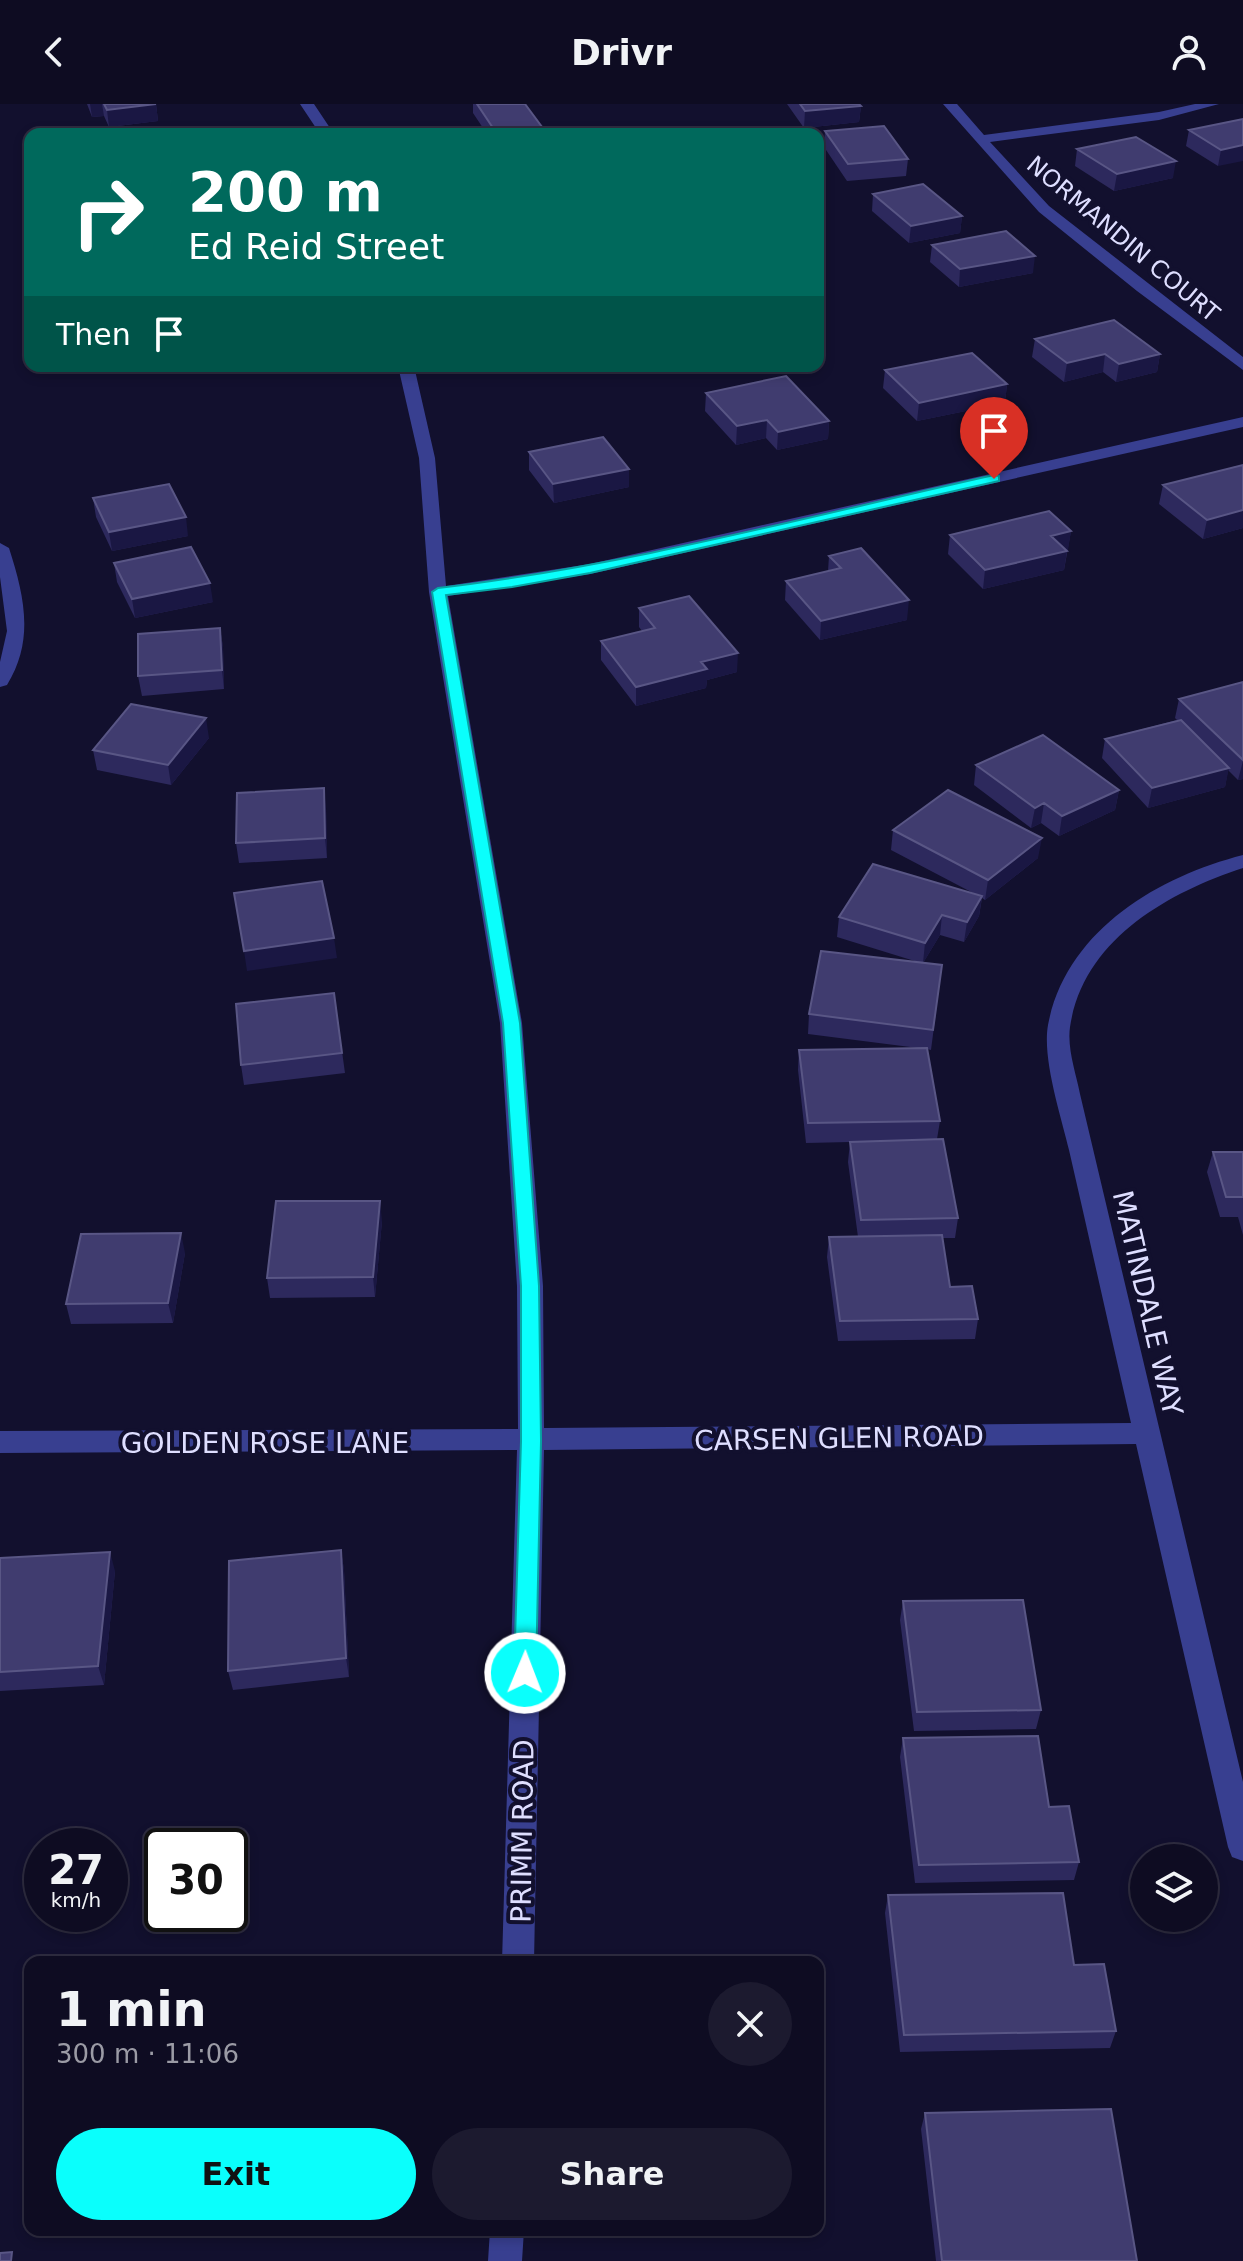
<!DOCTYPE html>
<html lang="en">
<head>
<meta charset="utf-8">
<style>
	body { margin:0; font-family:"DejaVu Sans",sans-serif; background:#1c1a2f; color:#f1f3f6; height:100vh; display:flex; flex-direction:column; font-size:30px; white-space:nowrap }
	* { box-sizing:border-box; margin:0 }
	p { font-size:26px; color:#9b9ba5 }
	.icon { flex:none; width:44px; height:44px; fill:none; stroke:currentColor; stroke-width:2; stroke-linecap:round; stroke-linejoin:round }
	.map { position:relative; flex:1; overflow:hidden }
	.side { position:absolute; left:24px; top:1852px; width:800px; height:280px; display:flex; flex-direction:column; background:#0e0c22; border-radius:16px; box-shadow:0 4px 12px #0003,0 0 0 2px #2e2c40 }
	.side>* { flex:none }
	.hud { position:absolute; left:24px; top:24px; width:800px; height:244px; border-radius:16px; box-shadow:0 4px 12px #0003,0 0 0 2px #2e2c40; background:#00695c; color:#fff; overflow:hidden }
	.buttons { position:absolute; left:1130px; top:1740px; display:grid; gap:16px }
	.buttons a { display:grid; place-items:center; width:88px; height:88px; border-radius:50%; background:#0e0c22; box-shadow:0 4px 12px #0003,0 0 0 2px #2e2c40; font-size:40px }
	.speed { position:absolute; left:24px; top:1724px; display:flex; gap:16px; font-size:40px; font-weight:700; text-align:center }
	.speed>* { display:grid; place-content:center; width:104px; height:104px; border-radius:50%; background:#0e0c22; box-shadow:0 4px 12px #0003,0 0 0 2px #2e2c40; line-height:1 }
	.speed small { font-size:20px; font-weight:400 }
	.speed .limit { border:4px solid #111; border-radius:12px; background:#fff; color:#111 }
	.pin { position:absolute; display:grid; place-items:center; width:68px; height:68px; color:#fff; margin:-82px -34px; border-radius:50% 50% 50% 0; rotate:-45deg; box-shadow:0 0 8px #0007 }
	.pin .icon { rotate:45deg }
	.me { position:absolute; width:88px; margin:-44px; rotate:1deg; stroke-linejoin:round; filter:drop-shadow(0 0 6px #0008) }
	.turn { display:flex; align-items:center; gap:28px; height:168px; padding:0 32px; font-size:36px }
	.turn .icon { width:104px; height:104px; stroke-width:2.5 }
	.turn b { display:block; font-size:56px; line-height:68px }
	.then { display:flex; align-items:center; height:76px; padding:0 32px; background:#0003; gap:16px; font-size:30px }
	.round { display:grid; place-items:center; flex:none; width:84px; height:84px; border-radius:42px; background:#1c1a2f }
	.overview { display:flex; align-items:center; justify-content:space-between; height:136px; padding:0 32px }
	h1 { font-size:48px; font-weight:600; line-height:60px }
	.button { display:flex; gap:16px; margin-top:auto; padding:16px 32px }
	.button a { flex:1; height:92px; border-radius:48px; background:#0afffc; color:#111; font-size:32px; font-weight:600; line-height:92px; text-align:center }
	.button a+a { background:#1c1a2f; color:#f1f3f6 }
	header { display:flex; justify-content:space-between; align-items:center; height:104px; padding:0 32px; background:#0e0c22; font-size:36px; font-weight:600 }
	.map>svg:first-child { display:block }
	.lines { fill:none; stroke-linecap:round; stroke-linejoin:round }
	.street { fill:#383f90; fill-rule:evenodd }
	.wall { fill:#2d295d }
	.shaded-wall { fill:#1a1743 }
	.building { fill:#403c6f; stroke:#595685; stroke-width:2 }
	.route { fill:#0afffc; stroke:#06a6a4; stroke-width:2 }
	.labels { text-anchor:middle; stroke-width:8; stroke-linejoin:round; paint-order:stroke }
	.far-street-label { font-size:24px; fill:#dedeff; stroke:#12102e }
	.street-label { font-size:28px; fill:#dedeff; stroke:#12102e }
</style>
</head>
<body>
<header><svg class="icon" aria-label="back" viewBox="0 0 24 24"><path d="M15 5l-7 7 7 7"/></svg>Drivr<svg class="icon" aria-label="person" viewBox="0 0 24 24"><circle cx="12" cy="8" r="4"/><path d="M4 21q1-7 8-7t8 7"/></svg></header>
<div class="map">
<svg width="1243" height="2157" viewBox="0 0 1243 2157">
	<rect width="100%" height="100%" fill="#12102e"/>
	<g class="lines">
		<path class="street" d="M300,0H314L334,30H320Z
			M943,0H957L984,31L1159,8L1195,0H1219L1159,16L990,38L1049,102L1243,253V266L1137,187L1039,108Z
			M398,262H414L435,354L446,482L590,460L1243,313V323L590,470L448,492L522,919L543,1182L544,1324L1131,1319C1110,1228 1090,1137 1069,1046C1061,1012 1042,955 1048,921C1066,827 1157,773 1243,751V764C1167,789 1083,836 1070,923C1067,945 1076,969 1080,990L1243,1678V1757L1232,1753L1228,1743L1136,1340L544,1346L534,1858H502L517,1346L0,1349V1327L518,1325L517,1182L500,919L429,488L419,354Z
			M0,439L9,444C24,491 35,536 7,581L0,583V558L7,527L0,473Z
			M490,2126H524L522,2157H488Z"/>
	</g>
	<path class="wall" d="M87,0H156L158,17L109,23L104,12L92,13Z
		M473,0H525L545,30H487L473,9Z
		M787,0H859L861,2L859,18L804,24Z
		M1243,15L1218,62L1186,42L1189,26Z
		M825,27L908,55L906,72L847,77L824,43Z
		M1077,45L1173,74L1114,87L1075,62Z
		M873,90L962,112L960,129L909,139L872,107Z
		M932,141L1033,169L959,183L930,158Z
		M1035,235L1160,250L1157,268L1116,278L1103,268L1064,278L1032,253Z
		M885,266L1007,280L1005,299L917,317L883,284Z
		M706,289L829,317L828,335L777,346L766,334L736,341L705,307Z
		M529,348L629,365V383L554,399L529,366Z
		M1243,361V424L1203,435L1159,400L1163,381Z
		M93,394L188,432L112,447L96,413Z
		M1071,427L1064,466L983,485L948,450L950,431Z
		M829,452L907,516L820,536L785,496L786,477L828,467Z
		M114,459L213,498L135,514L117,478Z
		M639,504L737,568L707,576L706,584L636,602L601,556V537L642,527L639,523Z
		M220,524L223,543L224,585L142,592L138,572Z
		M1243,578V675L1238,676L1228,666L1225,683L1148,704L1102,654L1105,635L1177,616L1175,614L1179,595Z
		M209,634L171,681L97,666L93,646Z
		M976,661L1119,686L1115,706L1059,732L1041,719L1031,724L974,681Z
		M326,704L327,754L239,759L236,739Z
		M893,726L1038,754L985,796L982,794L979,812L964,838L940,831L923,859L942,861L931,946L927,945L940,1017L937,1035L958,1114L955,1134H942L950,1183L978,1215L975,1235L838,1237L827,1153L829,1133H858L848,1058L850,1038L806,1039L798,966L799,946L918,944L808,930L809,910L921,859L837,833L839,813L973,789L891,746Z
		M334,889L345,969L244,981L241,961Z
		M1213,1048H1243V1131L1238,1113H1220L1207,1068Z
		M382,1117L375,1193L270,1194L267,1174Z
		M185,1149L173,1219L71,1220L66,1200Z
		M341,1446L344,1466L349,1573L233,1586L228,1567Z
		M0,1454L115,1467L104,1581L0,1587Z
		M903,1497L1041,1606L1036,1625L914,1627L900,1516Z
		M903,1634L1049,1703L1079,1758L1074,1776L915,1779L900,1653Z
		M888,1791L1074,1861L1116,1927L1110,1944L900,1948L885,1809Z
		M925,2009L1137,2157H936L921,2025Z"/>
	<path class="shaded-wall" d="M90,0H102L104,12L92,13Z
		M156,0L158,17L109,23L107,6Z
		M861,2L859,18L804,24L805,7Z
		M1243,41V57L1218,62L1221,46Z
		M1176,57L1173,74L1114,87L1117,70Z
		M962,112L960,129L909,139L911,122Z
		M1035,152L1033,169L959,183L960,165Z
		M1105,250L1103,268L1064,278L1067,259Z
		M1160,250L1157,268L1116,278L1119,260Z
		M1007,280L1005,299L917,317L919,299Z
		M767,316L766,334L736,341L737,322Z
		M829,317L828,335L777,346L778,328Z
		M629,365V383L554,399L553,380Z
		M1243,406V424L1203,435L1207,416Z
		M186,413L188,432L112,447L109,428Z
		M1071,427L1068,446L1048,451L1051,432Z
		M1067,447L1064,466L983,485L985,466Z
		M210,479L213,498L135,514L132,495Z
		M909,496L907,516L820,536L821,517Z
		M220,524L223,543L224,585L222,566Z
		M738,549L737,568L707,576L706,584L636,602V583L701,558Z
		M206,614L209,634L171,681L168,661Z
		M1243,657V675L1238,676Z
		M1229,664L1225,683L1148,704L1152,684Z
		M324,684L326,704L327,754L325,734Z
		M1119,686L1115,706L1059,732L1062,712Z
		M1044,699L1041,719L1031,724L1035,704Z
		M1042,734L1038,754L985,796L988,776Z
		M982,792L979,812L964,838L967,818Z
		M942,811L940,831L923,859L925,839Z
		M334,834L337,854L247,867L244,847Z
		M380,1097L382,1117L375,1193L373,1173Z
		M181,1129L185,1149L173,1219L168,1199Z
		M341,1446L344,1466L349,1573L346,1554Z
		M110,1448L115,1467L104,1581L98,1562Z"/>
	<path class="building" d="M104,0H156L107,6Z
		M477,0H525L545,27L524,30H497Z
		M800,0H859L861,2L805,7Z
		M1243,15V41L1221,46L1189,26Z
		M884,22L908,55L848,60L825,27Z
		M1136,33L1176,57L1117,70L1077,45Z
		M923,80L962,112L911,122L873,90Z
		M1006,127L1035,152L960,165L932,141Z
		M1114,216L1160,250L1119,260L1105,250L1067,259L1035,235Z
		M972,249L1007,280L919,299L885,266Z
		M786,272L829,317L778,328L767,316L737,322L706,289Z
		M603,333L629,365L553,380L529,348Z
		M1243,361V406L1207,416L1163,381Z
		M169,380L186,413L109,428L93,394Z
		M1049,407L1071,427L1051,432L1067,447L985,466L950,431Z
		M191,443L210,479L132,495L114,459Z
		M861,444L909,496L821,517L786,477L841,464L829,452Z
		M689,492L738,549L701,558L707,565L636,583L601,537L655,524L639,504Z
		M220,524L222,566L138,572V530Z
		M1243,578V656L1179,595Z
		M131,600L206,614L168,661L93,646Z
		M1181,616L1229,664L1152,684L1105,635Z
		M1043,631L1119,686L1062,712L1044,699L1035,704L976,661Z
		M324,684L325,734L236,739L237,689Z
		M948,686L1042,734L988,776L893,726Z
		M873,760L982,792L967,818L942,811L925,839L839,813Z
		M322,777L334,834L244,847L234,789Z
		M821,847L942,861L933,926L809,910Z
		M334,889L342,949L241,961L236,900Z
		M927,944L940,1017L808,1019L799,946Z
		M943,1035L958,1114L861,1116L850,1038Z
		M1213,1048H1243V1093H1226Z
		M276,1097H380L373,1173L267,1174Z
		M181,1129L168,1199L66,1200L81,1130Z
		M942,1131L950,1183L972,1182L978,1215L840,1217L829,1133Z
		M341,1446L346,1554L228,1567L229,1457Z
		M110,1448L98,1562L0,1568V1454Z
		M1023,1496L1041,1606L917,1608L903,1497Z
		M1038,1632L1049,1703L1069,1702L1079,1758L919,1761L903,1634Z
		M1063,1789L1074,1861L1104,1860L1116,1927L904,1931L888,1791Z
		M1111,2005L1137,2157H942L925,2009Z
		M12,2148L11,2157H0V2149Z"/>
	<path class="route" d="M994,371L999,372V377L590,469L512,483L446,491L520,919L539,1182L541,1337L536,1569L533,1576L525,1579L518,1576L514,1569L521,1337V1182L503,919L432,488L438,484C626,462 810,412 994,371Z"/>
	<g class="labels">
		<g class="far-street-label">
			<text transform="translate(1123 135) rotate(40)" y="8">NORMANDIN COURT</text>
		</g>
		<g class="street-label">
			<text transform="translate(1148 1199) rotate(77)" y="10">MATINDALE WAY</text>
			<text transform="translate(839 1334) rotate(-1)" y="10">CARSEN GLEN ROAD</text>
			<text x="265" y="1349">GOLDEN ROSE LANE</text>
			<text transform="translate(522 1727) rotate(-89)" y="10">PRIMM ROAD</text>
		</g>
	</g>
</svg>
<div class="buttons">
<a><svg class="icon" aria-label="layers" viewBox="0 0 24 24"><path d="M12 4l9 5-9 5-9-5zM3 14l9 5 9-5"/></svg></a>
</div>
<div class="speed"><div>27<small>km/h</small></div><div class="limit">30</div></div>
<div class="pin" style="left:994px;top:375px;background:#d93025"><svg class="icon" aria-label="arrive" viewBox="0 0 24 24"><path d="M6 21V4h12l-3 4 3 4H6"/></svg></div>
<svg class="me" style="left:525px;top:1569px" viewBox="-20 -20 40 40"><circle r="17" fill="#0afffc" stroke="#fff" stroke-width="3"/><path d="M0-11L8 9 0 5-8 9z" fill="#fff"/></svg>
<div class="hud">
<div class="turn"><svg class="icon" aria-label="right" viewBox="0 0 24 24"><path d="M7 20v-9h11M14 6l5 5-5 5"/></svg><div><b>200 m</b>Ed Reid Street</div></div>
<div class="then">Then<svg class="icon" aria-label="arrive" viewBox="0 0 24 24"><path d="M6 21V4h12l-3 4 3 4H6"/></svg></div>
</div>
<section class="side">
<div class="overview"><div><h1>1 min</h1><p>300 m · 11:06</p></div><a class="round"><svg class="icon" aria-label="close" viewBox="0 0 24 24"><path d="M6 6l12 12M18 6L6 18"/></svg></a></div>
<div class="button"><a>Exit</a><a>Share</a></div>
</section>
</div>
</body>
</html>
